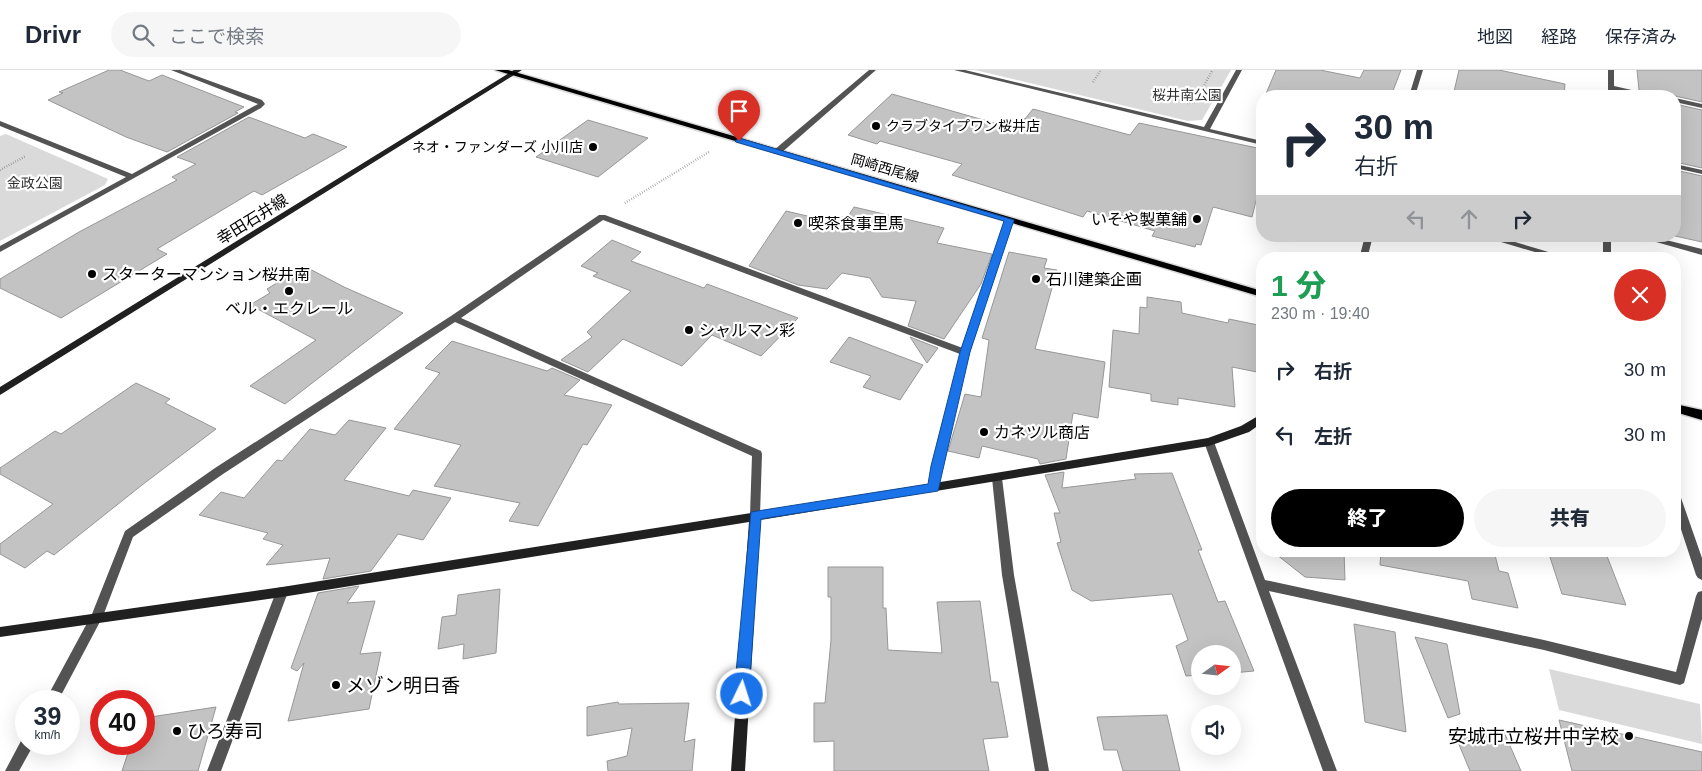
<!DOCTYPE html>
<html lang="ja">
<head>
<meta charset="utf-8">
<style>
	body { margin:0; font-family:Arial,"Noto Sans JP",sans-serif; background:#f6f6f7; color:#1f2937; height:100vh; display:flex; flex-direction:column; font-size:19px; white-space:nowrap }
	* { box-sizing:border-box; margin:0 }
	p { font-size:16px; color:#747a83 }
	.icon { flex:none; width:28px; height:28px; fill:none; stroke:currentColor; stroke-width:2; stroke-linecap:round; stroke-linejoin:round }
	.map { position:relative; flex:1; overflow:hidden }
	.panel { position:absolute; left:1256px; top:182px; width:425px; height:305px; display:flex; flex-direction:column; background:#fff; border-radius:20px; box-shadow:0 5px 20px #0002 }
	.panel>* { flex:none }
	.hud { position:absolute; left:1256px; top:20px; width:425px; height:152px; border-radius:20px; box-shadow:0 5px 20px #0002; background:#fff; color:#1f2937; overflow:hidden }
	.needle { width:32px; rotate:75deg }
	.buttons { position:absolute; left:1191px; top:575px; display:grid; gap:10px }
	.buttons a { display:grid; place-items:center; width:50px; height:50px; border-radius:50%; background:#fff; box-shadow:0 5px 20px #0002; font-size:25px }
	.speed { position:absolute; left:15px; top:620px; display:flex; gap:10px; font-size:25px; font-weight:700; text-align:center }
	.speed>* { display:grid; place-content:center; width:65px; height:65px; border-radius:50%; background:#fff; box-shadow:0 5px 20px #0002; line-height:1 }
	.speed small { font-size:12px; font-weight:400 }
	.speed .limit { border:8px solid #d22; background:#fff; color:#111 }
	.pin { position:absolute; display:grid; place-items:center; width:42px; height:42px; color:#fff; margin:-51px -21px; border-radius:50% 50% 50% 0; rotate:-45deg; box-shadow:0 0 5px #0007 }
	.pin .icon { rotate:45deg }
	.me { position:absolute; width:55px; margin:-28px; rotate:4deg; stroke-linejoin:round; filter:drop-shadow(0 0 4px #0008) }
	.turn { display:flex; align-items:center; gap:18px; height:105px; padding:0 15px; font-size:22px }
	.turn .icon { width:65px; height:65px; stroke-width:2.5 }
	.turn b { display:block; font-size:35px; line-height:42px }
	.lanes { display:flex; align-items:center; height:48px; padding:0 15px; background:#0003; justify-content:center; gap:25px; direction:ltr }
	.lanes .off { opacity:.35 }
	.round { display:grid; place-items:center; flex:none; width:52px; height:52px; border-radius:26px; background:#f6f6f7 }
	.summary { display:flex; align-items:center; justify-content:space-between; height:85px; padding:0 15px }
	h1 { font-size:30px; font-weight:800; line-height:38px; color:#1e9e55 }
	.action { display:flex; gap:10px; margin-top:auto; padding:10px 15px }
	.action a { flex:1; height:58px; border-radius:30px; background:#000; color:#fff; font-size:20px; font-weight:800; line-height:58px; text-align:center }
	.action a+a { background:#f6f6f7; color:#1f2937 }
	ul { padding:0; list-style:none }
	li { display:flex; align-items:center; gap:15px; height:65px; padding:0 15px }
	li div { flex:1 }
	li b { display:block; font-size:19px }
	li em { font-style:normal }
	header { display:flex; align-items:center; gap:30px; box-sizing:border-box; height:70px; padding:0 25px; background:#fff; border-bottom:1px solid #e0e1e3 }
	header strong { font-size:24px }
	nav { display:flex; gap:28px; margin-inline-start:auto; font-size:18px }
	.search { width:350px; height:45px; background:#f6f6f7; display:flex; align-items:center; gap:12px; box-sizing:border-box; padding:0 18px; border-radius:28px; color:#747a83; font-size:19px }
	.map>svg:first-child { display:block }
	.green { fill:#dadada }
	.building { fill:#c3c3c3; stroke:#979797 }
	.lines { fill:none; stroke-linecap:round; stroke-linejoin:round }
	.primary-casing { stroke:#dbdbdb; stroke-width:3 }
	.path { stroke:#757575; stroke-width:2.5; stroke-dasharray:0.5 2; stroke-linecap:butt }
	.lane { fill:#535353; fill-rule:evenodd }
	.street { fill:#535353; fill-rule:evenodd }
	.secondary { fill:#202020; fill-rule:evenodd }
	.primary { fill:#000; fill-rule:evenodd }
	.route { fill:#1a73e8; stroke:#114b97 }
	.poi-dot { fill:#000; stroke:#fff; stroke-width:2 }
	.labels { text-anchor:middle; stroke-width:4.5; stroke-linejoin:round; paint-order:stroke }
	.far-park-label { font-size:14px; fill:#313131; stroke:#fff }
	.far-poi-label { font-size:14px; fill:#000; stroke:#fff; text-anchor:start }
	.far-street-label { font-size:14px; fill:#000; stroke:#fff }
	.street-label { font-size:16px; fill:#000; stroke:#fff }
	.poi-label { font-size:16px; fill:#000; stroke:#fff; text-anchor:start }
	.near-poi-label { font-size:19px; fill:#000; stroke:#fff; text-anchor:start }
</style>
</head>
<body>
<header>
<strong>Drivr</strong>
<div class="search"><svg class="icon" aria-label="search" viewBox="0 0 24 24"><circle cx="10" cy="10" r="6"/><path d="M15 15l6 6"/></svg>ここで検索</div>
<nav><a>地図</a><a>経路</a><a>保存済み</a></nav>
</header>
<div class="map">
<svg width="1702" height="701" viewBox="0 0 1702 701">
	<rect width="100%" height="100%" fill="#fff"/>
	<path class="green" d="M975,0H1231L1202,50L1188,51Z
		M6,64L108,109L105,115L0,171V66Z
		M1549,599L1700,634L1702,674L1559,640Z"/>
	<path class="building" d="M109,0H120L149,11L162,5L244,37L235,42L238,43L167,82L126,67L48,30L63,23L59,22Z
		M1276,0H1320L1360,8L1364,0H1401L1391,26H1265Z
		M1459,0H1499L1565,14L1564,26H1453Z
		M1637,0H1702V32L1675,26H1660L1658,24L1639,20Z
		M892,24L1012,58L1022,48L1025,49L1033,39L1130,65L1139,53L1262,79V107L1252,147L1213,137L1201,175L1196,174L1195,177L1152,166L1155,161L1087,141L1083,147L952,105L962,94L880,71L877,74L848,65Z
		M1675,34L1702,40V98L1675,92Z
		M249,47L305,68L313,64L347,77L262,125L254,121L157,179L167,184L61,248L0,218V209L79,162L177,110L172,107L196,94L177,87Z
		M588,50L648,68L598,107L536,87Z
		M1675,100L1702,106V172L1675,166Z
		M854,137L944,158L937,173L992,184L981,214L944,269L908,256L916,231L882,227L870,208L842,203L827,219L798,215L749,196L786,141L837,153L841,147L847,148Z
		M612,170L641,182L631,191L704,218L707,214L798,248L761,286L712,265L682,296L623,269L588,302L561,290L592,267L587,262L631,221L593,206L598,203L581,196Z
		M1009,182L1047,189L1044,198L1057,200L1035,279L1105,292L1098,348L1073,343L1066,389L1040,394L1038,389L982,376L979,388L948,381L965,324L981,327L989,270L982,268Z
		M304,196L344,217L403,243L285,334L250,316L316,270L250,235L270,223L267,219Z
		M1147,227L1181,232L1182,243L1228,253L1229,249L1258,255L1257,302L1232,297L1235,337L1178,328V335L1151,331V324L1109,317L1113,260L1139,264L1140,237L1147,238Z
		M849,267L923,295L900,330L863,317L871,306L830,292Z
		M910,267L938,278L927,293Z
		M452,271L547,301L552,298L580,310L564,325L612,335L587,375L583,374L538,456L509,451L520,433L434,416L461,375L394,359L440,303L425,298Z
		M136,313L170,329L165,333L216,359L142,415L54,485L47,481L25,498L0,484V474L53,434L0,404V398L55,361L61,364Z
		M349,350L386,358L344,410L409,426L413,420L451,428L423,470L398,464L371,501L323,509L330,488L266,495L283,475L263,469L268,463L199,445L221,422L244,428L277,390L282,391L310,359L335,365Z
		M1064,402L1062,418L1136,409L1134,404L1172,403L1202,480H1198L1218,532L1225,531L1254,601L1232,603V584H1200V605L1186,606L1176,576L1188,570L1172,524L1091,531L1072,520L1057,473L1061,472L1054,443H1060L1045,405Z
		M1272,481H1344L1345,510L1305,507Z
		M1381,481H1494L1499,501L1508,503L1518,538L1472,529L1468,511L1380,495Z
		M1548,481H1605L1626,535L1562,524Z
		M828,497H883V538H886L888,580L942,583L937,532L980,531L991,612H998L1008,667L983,669L989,701H834V671L814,672V633H825L831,570V527H828Z
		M359,516L347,533L375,531L360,584L381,582L369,639L288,651L304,593L297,601L291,598L318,523Z
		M500,519L496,583L463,589L464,574L438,579L442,547L456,545L458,525Z
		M1354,554L1395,562L1406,662L1365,652Z
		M1415,567L1447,574L1460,644L1448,648Z
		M618,632L619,634L689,633L684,672L695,669L692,701H608L607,691L627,686L632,658L587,666V637Z
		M216,637L198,701H122L131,674H144V648Z
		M1167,645L1180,701H1123L1117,680H1104L1097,647Z
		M1559,650L1702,682V701H1572Z
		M1453,660L1504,662L1521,701H1470Z"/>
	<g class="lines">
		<defs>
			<path id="primary" d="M495,0H508L1262,221V227Z
				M1675,334L1702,340V350L1675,342Z"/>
		</defs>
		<use href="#primary" class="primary-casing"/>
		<path class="path" d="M1093,12L1101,0
			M1187,33L1195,32L1212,1
			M0,100L26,86
			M625,133L709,82"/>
		<path class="lane" d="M986,215L990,218L970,282L965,285L962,284L960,282L982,218Z"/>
		<path class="street" d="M171,0H180L262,30L265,34L261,38L0,182V176L126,107L0,56V51L132,104L258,34Z
			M869,0H876L780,84H774V80Z
			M954,0H965L1204,57L1236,0H1242L1210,59L1262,71V75Z
			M1417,0H1423L1415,26H1409Z
			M1608,0H1614V16L1658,26H1646L1614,20V26H1608Z
			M1675,28L1702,34V38L1675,32Z
			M1675,94L1702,100V104L1675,98Z
			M599,145H605L968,280L970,282L941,396L938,421H930L929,418L931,396L960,284L603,150L461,248L761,381L762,384L760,445L759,448L755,449L751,448L750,445L752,386L455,252L223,404L133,467L103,546L58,631H45L92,544L125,461L215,398L451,246Z
			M1006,148H1009L1013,150L990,218L986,221L983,220L982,218Z
			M1365,166H1373L1367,189H1359Z
			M1481,166H1495L1572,189H1558Z
			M1603,166H1611V189H1603Z
			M1635,166H1650L1702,179V185Z
			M1209,368L1213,369L1214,372L1265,510L1544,570L1676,602L1696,526L1698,522L1702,521V549L1684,613L1680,615L1544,580L1269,521L1337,701H1323L1204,372L1205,369Z
			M997,404L1001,405L1002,408L1014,505L1049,701H1035L1002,505L992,408L993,405Z
			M1675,421L1679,422L1680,425L1702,488V510L1698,508L1696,505L1675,441Z
			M282,517L286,518L288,522L221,701H207L276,522L278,518Z
			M26,668V674H34L19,701H5L22,669Z"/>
		<path class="secondary" d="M514,0H522L0,325V317Z
			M1258,346H1262V353L1249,362L1209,376L760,450L745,701H731L749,452L282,527L0,567V557L282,517L751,443L755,441L758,442L1208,368L1241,356Z"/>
		<use href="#primary" class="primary"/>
	</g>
	<path class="route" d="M739,68L1014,150L970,282L938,421L761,449L749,624L747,629L742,631L737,629L734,624L751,442L928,414L931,396L960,282L1004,151L736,72L735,71Z"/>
	<g class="poi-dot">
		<circle cx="876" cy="56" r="5"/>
		<circle cx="593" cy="77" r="5"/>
		<circle cx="1197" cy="149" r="5"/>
		<circle cx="798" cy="153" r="5"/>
		<circle cx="92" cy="204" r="5"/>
		<circle cx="1036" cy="209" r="5"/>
		<circle cx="289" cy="221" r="5"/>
		<circle cx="689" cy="260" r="5"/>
		<circle cx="984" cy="362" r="5"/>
		<circle cx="336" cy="615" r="5"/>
		<circle cx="177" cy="661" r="5"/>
		<circle cx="1629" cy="666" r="5"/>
	</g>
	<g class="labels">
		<g class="far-park-label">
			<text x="1187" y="30">桜井南公園</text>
			<text x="35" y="118">金政公園</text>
		</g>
		<g class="far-poi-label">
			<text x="886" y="61">クラブタイプワン桜井店</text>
			<text x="583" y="82" text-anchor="end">ネオ・ファンダーズ 小川店</text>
		</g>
		<g class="far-street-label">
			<text transform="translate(885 98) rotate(16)" y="5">岡崎西尾線</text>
		</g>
		<g class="street-label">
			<text transform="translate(252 149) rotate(-32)" y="6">幸田石井線</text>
		</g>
		<g class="poi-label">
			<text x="1187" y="155" text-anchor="end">いそや製菓舗</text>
			<text x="808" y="159">喫茶食事里馬</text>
			<text x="102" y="210">スターターマンション桜井南</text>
			<text x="1046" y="215">石川建築企画</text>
			<text x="289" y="244" text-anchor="middle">ベル・エクレール</text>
			<text x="699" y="266">シャルマン彩</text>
			<text x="994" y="368">カネツル商店</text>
		</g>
		<g class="near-poi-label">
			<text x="346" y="622">メゾン明日香</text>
			<text x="187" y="668">ひろ寿司</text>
			<text x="1619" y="673" text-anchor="end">安城市立桜井中学校</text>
		</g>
	</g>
</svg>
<div class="buttons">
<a><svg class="needle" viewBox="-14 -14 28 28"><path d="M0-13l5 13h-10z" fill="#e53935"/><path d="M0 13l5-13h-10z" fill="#747a83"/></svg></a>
<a><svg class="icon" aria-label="sound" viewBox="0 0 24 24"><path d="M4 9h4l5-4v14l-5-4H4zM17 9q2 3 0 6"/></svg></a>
</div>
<div class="speed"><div>39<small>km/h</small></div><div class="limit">40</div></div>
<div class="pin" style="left:739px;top:71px;background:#d93025"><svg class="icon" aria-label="arrive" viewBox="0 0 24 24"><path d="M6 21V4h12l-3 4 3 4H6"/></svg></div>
<svg class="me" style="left:742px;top:624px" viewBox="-20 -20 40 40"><circle r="17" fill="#1a73e8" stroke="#fff" stroke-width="3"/><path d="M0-11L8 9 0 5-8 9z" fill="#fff"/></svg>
<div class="hud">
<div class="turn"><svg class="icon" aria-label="right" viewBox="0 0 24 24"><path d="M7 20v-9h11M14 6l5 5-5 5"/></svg><div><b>30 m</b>右折</div></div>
<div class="lanes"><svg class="icon off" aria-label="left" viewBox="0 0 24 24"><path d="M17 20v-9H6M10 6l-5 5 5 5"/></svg><svg class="icon off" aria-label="ahead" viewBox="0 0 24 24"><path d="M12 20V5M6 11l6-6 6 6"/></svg><svg class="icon" aria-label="right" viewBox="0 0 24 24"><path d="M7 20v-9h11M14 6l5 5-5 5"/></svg></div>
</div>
<section class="panel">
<div class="summary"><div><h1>1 分</h1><p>230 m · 19:40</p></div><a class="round" style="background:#d93025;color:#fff"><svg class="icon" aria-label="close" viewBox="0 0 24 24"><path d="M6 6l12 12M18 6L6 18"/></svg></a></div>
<ul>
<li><svg class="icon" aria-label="right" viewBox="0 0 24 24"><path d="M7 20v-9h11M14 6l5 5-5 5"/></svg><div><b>右折</b></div><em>30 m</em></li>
<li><svg class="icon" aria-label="left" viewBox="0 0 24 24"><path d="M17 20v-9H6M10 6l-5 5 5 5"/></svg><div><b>左折</b></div><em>30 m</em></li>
</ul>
<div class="action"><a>終了</a><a>共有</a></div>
</section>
</div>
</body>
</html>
